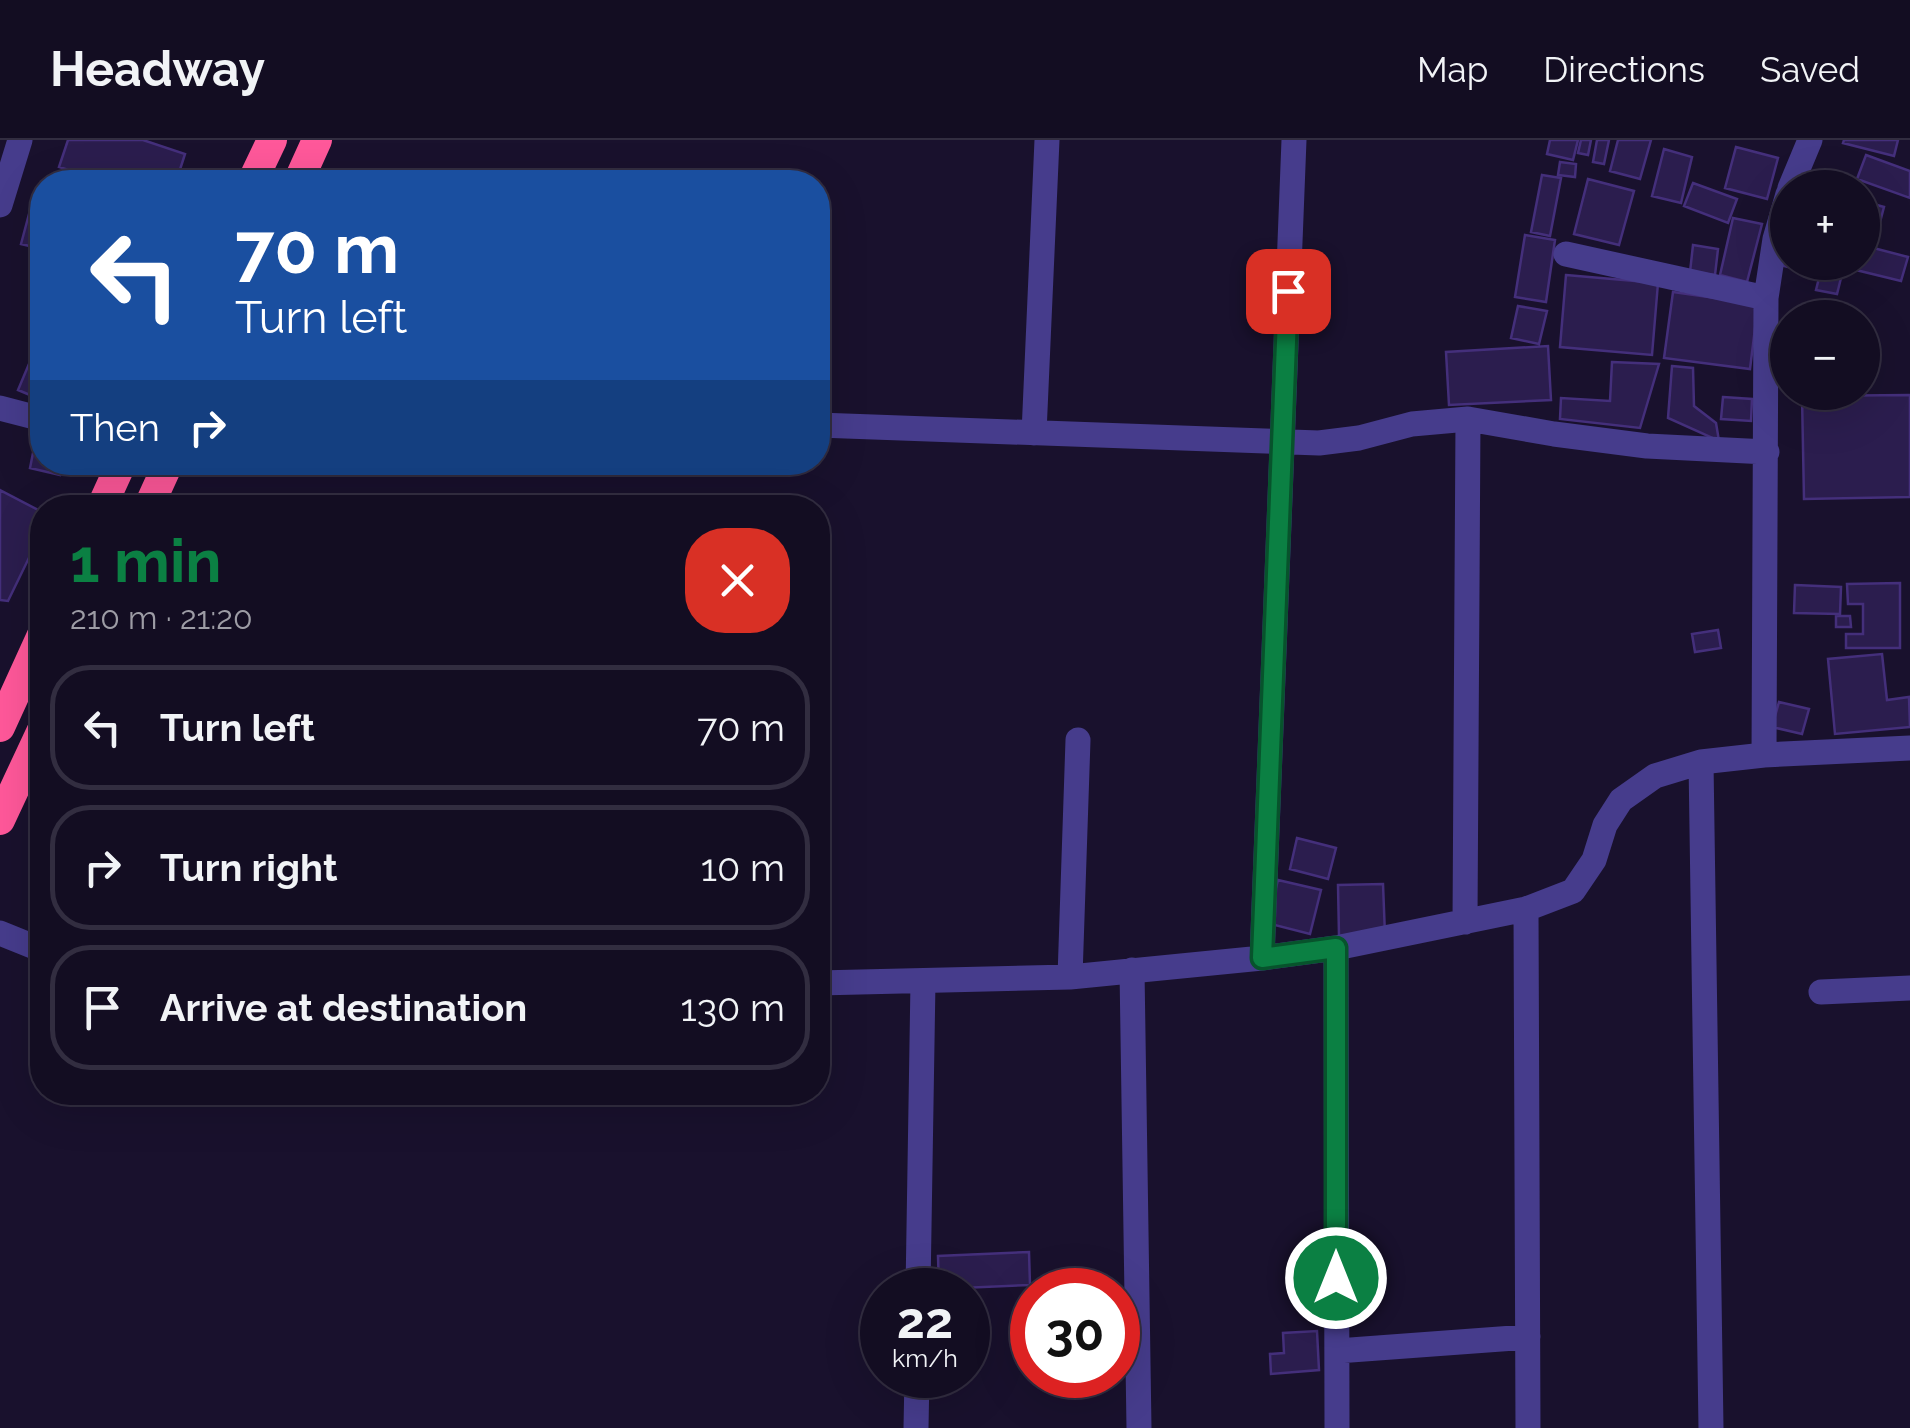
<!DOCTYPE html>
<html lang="en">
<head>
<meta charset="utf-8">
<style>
	body { margin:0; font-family:Raleway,sans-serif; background:#201b2f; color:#f1f3f6; height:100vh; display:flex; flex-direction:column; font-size:38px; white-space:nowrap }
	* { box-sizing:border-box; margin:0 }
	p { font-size:32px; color:#9d9ca5 }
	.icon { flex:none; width:55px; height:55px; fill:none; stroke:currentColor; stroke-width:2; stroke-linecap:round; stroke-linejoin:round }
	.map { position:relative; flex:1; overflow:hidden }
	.sheet { position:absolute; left:30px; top:355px; width:800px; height:610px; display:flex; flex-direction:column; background:#130d22; border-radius:40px; box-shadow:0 10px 40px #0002,0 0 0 2px #322d40 }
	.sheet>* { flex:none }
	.top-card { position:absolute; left:30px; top:30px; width:800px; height:305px; border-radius:40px; box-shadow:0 10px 40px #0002,0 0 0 2px #322d40; background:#1a4fa0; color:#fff; overflow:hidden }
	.fabs { position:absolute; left:1770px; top:30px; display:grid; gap:20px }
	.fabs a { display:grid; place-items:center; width:110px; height:110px; border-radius:50%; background:#130d22; box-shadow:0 10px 40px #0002,0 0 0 2px #322d40; font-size:50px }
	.speed { position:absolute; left:860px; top:1128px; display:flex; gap:20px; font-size:50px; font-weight:700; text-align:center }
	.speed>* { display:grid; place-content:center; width:130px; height:130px; border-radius:50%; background:#130d22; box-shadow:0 10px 40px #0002,0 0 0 2px #322d40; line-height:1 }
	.speed small { font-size:25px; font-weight:400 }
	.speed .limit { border:15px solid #d22; background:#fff; color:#111 }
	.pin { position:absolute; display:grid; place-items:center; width:85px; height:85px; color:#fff; margin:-42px; border-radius:20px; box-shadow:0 5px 15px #0006 }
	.me { position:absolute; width:110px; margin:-55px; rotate:0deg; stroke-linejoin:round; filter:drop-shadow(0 0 8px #0008) }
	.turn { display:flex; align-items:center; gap:35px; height:210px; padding:0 40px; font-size:45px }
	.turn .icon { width:130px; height:130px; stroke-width:2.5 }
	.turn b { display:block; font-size:70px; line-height:85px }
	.then { display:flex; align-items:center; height:95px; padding:0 40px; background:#0003; gap:20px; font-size:38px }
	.round { display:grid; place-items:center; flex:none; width:105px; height:105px; border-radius:40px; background:#201b2f }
	.summary { display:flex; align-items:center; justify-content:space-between; height:170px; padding:0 40px }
	h1 { font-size:60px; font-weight:700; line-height:75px; color:#0b8043 }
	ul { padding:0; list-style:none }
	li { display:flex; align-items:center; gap:30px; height:125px; margin:0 20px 15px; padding:0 20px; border:5px solid #322d40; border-radius:40px }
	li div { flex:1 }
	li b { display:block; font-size:38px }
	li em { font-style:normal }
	header { display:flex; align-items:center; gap:60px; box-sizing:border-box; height:140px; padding:0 50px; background:#130d22; border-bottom:2px solid #322d40 }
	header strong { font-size:48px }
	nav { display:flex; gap:55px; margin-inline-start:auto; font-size:35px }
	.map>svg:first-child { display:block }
	.building { fill:#2b1d4e; stroke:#442f7b; stroke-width:2.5 }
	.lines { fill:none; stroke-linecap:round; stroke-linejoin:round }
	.minor { stroke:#463c8c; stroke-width:25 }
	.highway { stroke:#ff589a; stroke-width:30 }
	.route-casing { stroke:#07532c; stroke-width:25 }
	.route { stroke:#0b8043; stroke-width:18 }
</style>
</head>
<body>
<header>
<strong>Headway</strong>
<nav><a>Map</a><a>Directions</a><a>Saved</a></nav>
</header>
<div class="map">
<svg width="1910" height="1288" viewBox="0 0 1910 1288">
	<rect width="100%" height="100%" fill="#19112d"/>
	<path class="building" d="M68,0H143L185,14L176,42H107L59,27Z
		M1550,0H1578L1573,20L1547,14Z
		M1581,0H1591L1588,15L1578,13Z
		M1597,0H1609L1604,24L1593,22Z
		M1618,0H1651L1640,39L1610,31Z
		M1844,0H1898L1894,16L1843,3Z
		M1736,7L1778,18L1767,59L1725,48Z
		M1664,9L1692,17L1681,63L1652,56Z
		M1866,15L1910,31V58L1857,39Z
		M1560,22L1576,24L1575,37L1558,35Z
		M416,30L470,40L469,42H414Z
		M1542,35L1561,38L1550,96L1531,92Z
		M1588,39L1634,51L1619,105L1574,94Z
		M1693,43L1737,59L1728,83L1684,66Z
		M33,59L42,62V109L21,104Z
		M1862,61L1884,67L1874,105L1862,102Z
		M1733,78L1762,84L1747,142L1720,135Z
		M1788,85V122H1798L1796,129L1776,124Z
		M1525,95L1555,100L1546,162L1515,157Z
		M1693,105L1718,109L1715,135L1690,132Z
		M1862,105L1908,117L1901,141L1852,129L1854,122H1862Z
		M1823,122H1845L1837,154L1816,150Z
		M1566,135L1658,143L1652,215L1560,207Z
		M1673,152L1758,164L1750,229L1664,218Z
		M1518,166L1547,171L1539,204L1511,198Z
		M42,193V260L18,250Z
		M1548,206L1551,260L1449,265L1446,212Z
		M1612,222L1659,224L1640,288L1560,279L1561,258L1610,261Z
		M1672,226L1693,228L1694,266L1716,283L1719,301L1668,278Z
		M1910,255V357L1804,359L1802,256Z
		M1723,257L1752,259L1751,281L1721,279Z
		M36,298L42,300V322H63L60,335L30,328Z
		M0,350L42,372V391L8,461L0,460Z
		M1900,443V508H1846V494H1863V464H1848L1847,444Z
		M1795,445L1841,447L1840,474L1794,473Z
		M1836,476H1850L1851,487H1836Z
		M1718,490L1721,508L1695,512L1692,494Z
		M1882,514L1887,560L1909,557L1910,587L1835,594L1828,519Z
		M1779,562L1809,569L1802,594L1772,587Z
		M1297,698L1336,708L1328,739L1290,729Z
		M1278,740L1321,750L1310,794L1267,783Z
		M1383,744L1385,795L1339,796L1338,745Z
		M1029,1112L1030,1145L939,1149L938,1116Z
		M1317,1191L1319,1230L1271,1234L1270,1214L1284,1213L1283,1193Z"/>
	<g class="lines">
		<path class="minor" d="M1790,48L1810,0
			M0,65L20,0
			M1566,114L1766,158
			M0,268L42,279
			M818,285L1319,303L1359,298L1412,284L1468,279L1554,294L1647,306L1767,312
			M1034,293L1047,0
			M1764,615L1766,158L1775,99L1788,54
			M1701,622L1711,1288
			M1526,769L1528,1288
			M1465,782L1468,279
			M0,793L42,810
			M1336,808L1337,1288
			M1262,818L1294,0
			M1132,830L1139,1288
			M1070,837L1078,600
			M818,843L1070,837L1262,818L1336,808L1526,769L1573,751L1594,720L1605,685L1621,660L1655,636L1701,622L1764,615L1910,608
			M1821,852L1910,848
			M918,1150L923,841
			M1337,1211L1528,1197
			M916,1288L917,1235"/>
		<path class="highway" d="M252,42L272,0
			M298,42L317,0
			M101,368L122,322
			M148,368L169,322
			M0,587L42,495
			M0,680L42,590"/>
	</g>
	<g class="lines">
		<defs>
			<path id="route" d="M1288,151L1262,818L1336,808V1138"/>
		</defs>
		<use href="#route" class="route-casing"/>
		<use href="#route" class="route"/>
	</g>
</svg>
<div class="fabs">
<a>+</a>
<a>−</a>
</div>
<div class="speed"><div>22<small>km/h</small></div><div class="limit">30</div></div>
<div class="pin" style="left:1288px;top:151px;background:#d93025"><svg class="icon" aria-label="arrive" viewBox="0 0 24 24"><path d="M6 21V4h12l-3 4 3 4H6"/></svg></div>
<svg class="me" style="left:1336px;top:1138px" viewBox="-20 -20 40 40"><circle r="17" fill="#0b8043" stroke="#fff" stroke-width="3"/><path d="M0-11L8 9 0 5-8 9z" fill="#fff"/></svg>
<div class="top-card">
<div class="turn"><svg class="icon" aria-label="left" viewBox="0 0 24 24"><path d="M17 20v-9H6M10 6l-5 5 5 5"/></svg><div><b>70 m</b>Turn left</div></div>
<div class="then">Then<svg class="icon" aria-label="right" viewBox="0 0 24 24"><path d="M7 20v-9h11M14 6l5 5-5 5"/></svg></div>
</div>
<section class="sheet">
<div class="summary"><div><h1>1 min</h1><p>210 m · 21:20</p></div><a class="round" style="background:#d93025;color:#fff"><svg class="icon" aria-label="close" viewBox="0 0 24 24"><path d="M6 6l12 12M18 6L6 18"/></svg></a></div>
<ul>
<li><svg class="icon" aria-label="left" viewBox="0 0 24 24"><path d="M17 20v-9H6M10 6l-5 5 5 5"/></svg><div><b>Turn left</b></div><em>70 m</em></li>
<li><svg class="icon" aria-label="right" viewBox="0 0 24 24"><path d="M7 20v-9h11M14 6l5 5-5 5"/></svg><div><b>Turn right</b></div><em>10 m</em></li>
<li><svg class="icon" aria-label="arrive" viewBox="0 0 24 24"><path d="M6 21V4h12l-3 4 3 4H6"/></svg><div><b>Arrive at destination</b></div><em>130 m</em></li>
</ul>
</section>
</div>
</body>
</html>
